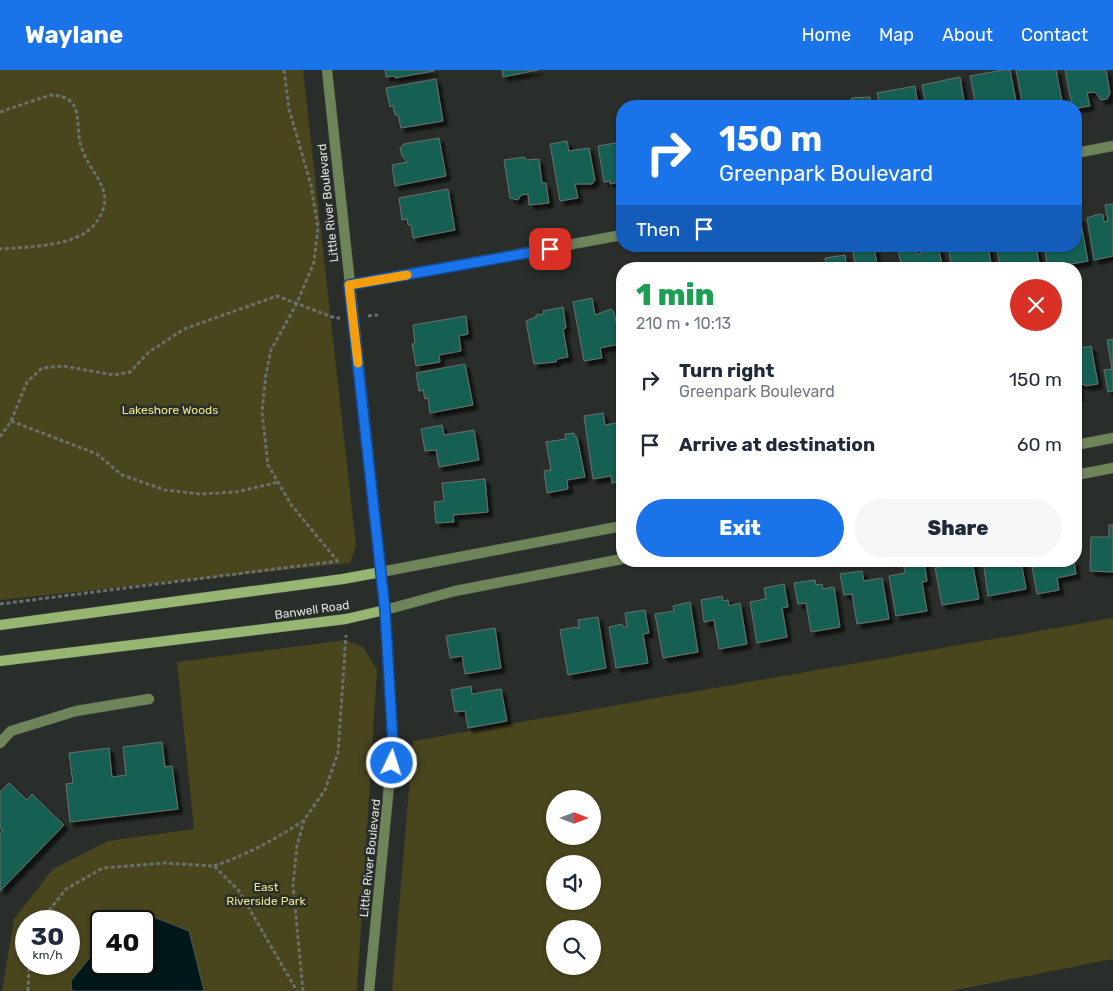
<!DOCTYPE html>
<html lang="en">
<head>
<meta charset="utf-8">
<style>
	body { margin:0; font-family:Rubik,sans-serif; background:#f6f6f7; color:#1f2937; height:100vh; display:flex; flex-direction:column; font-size:19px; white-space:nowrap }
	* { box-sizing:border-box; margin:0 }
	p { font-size:16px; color:#747a83 }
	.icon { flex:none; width:28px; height:28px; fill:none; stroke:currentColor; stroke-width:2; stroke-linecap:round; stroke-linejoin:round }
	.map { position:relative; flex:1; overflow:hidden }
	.drawer { position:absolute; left:616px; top:192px; width:466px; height:305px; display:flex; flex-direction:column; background:#fff; border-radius:20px; box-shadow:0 1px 4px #0004 }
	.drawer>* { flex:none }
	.hud { position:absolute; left:616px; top:30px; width:466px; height:152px; border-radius:20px; box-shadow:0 1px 4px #0004; background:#1a73e8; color:#fff; overflow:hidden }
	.needle { width:32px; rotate:90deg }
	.tools { position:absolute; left:546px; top:720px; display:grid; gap:10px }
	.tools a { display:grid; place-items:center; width:55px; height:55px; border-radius:50%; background:#fff; box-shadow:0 1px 4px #0004; font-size:25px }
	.speed { position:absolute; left:15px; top:840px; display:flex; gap:10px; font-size:25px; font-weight:700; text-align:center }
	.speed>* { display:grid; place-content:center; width:65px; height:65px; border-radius:50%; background:#fff; box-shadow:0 1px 4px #0004; line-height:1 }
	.speed small { font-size:12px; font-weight:400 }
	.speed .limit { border:2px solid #111; border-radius:8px; background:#fff; color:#111 }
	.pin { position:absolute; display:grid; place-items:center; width:42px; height:42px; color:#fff; margin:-21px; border-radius:10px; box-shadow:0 2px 8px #0006 }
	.me { position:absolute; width:55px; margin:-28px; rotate:4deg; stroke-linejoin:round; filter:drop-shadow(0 0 4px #0008) }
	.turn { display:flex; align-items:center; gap:18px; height:105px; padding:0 20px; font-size:22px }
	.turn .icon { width:65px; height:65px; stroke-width:2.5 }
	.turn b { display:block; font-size:35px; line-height:42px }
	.then { display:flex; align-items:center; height:48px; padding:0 20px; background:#0003; gap:10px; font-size:19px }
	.round { display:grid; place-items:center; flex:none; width:52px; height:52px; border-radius:26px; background:#f6f6f7 }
	.summary { display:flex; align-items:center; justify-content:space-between; height:85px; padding:0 20px }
	h1 { font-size:30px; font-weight:800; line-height:38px; color:#1e9e55 }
	.action { display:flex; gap:10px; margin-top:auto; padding:10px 20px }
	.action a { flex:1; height:58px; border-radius:30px; background:#1a73e8; color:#fff; font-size:20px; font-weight:800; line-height:58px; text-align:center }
	.action a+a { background:#f6f6f7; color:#1f2937 }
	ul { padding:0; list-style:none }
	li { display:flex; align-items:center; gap:15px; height:65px; padding:0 20px }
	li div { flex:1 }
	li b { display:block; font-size:19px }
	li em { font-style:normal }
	header { display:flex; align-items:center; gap:30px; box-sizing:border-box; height:70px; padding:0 25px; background:#1a73e8; color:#fff }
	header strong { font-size:24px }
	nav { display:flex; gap:28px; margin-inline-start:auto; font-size:18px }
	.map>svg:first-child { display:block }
	.green { fill:#49451d; fill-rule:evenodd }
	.water { fill:#00171a; stroke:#435455 }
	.building { fill:#195e52; stroke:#69716f; filter:url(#shadow) }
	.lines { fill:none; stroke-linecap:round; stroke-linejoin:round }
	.minor-casing { stroke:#464b47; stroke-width:11 }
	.tertiary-casing { stroke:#464b47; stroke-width:11 }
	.secondary-casing { stroke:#464b47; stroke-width:11 }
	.path { stroke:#6a6f6b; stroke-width:3; stroke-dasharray:4 2.5; stroke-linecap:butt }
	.minor { stroke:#70845a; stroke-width:10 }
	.tertiary { stroke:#70845a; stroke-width:10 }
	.secondary { stroke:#96b671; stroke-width:10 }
	.route-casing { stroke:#114b97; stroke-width:12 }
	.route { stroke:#1a73e8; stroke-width:9 }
	.slow { stroke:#f59e0b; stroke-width:9 }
	.labels { text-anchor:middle; stroke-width:5; stroke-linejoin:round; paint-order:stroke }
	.street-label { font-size:12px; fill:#dfe3e0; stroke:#292e2a }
	.park-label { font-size:12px; fill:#eee586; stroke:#292e2a }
</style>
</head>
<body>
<header>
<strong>Waylane</strong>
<nav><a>Home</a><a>Map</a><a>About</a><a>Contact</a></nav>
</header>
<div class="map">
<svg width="1113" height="921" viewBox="0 0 1113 921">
	<defs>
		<filter id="shadow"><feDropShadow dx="4.5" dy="4.5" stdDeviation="1" flood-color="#0009"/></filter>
	</defs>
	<rect width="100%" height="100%" fill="#292e2a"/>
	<path class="green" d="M0,0H303L356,476L350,493L0,530Z
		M1113,548V889L951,921H392L413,671ZM555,729H592V766H555ZM555,794H592V831H555ZM555,859H592V896H555Z
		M345,570L363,577L377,600L357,921H2L14,849L53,799L108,771L194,759L177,592ZM26,851H69V894H26ZM101,851H144V894H101Z"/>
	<path class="water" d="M133,847L156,848L189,861L204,921H72L71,911L101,874V894H144V851H126Z"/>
	<path class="building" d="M385,0H434V1L395,8V6L386,7Z
		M502,0H538L503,7Z
		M1003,0H1010L1017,36H976L970,6Z
		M1016,0H1056L1063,36H1042L1041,33L1036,34L1037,36H1023Z
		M1065,0H1106L1110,23L1107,29L1101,30L1095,22L1087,23L1090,36L1076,38L1072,36Z
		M960,7L965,36H926L922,15Z
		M436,9L443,51L401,58L398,45H395L393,36L390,37L386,18Z
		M915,16L918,36H880L877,23Z
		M870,27L872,36H838L837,34L849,31L852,28Z
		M823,31L824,36H795Z
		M439,68L446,106L395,116L392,95L407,92L402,86L400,78L404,74Z
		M567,71L569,81L589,78L595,110L592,114H575L578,128L560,131L550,74Z
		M622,72V116V112L610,114V111L604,112L598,76Z
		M524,87L527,90L539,89L542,113H546L549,133L529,135L528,124L521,125L518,130L510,128L504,90Z
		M448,119L455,160L413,168L411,155H408L407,149L402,150L399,128Z
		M1113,134V186L1094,190L1087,148L1099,144L1103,145L1104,152L1108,151L1105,135Z
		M1080,148L1088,191L1048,198L1044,176H1076V149Z
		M914,176L917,184H921L920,176H938L943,199H902L898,179Z
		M948,176H988L992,199H952Z
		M996,176H1036L1040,199H1001Z
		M874,178L878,199H856L853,182Z
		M845,185L847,199H820V195L826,194L825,188Z
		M779,194L780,199H760V198Z
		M592,228L595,245L611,239L614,242L620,274L600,278L602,288L584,291L573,232Z
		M563,237L566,258L563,259L568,287L557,289L556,292L534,294L526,251L536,247V245L544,244L543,241Z
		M466,246L468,264L459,266L461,281L439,285L440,292L416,296L412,274L415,273L413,255Z
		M1113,269V321L1108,322L1104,300L1112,299L1107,270Z
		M1091,276L1098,314L1085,316L1084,314L1078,315L1080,326L1076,327V279Z
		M465,294L473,335L430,343L428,328L425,329L423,320L419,321L416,303Z
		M603,343L605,355L622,352V411L612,413L611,406L593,409L584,346Z
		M442,355L444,365L474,360L479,390L439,397L436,380L425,381L421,359Z
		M574,363L575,367H577L585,407L567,410L568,419L547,423L544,401L551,400L546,372L566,369L565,364Z
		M485,409L488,442L453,445L454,452L436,453L434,432L444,431L442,413Z
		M1109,455H1113V502L1090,501L1091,467H1109Z
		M924,491L927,511L922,512L927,541L896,546L889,506L905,503L903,492Z
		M951,491H972L979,529L942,535L935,498L952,495Z
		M983,491H1021L1026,519L988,526Z
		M1031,491H1074L1076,504L1057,508L1059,520L1037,524Z
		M862,501L864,511L882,508L889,549L857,554L852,524L844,525L840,504Z
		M815,510L816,515L822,514L823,519L834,517L840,557L811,562L806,533L798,534L794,513Z
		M784,514L788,537L782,538L787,567L757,573L750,532L766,529L764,518Z
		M722,526L723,531L728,530L729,536L740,533L747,574L719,579L714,550L704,552L701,530Z
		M690,532L698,582L663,588L655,544L674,541L673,536Z
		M645,540L649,563L643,564L648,593L616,598L609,557L622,554L623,557H627L625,543Z
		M598,547L606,598L568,605L560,560L576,557L579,559L578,550Z
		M495,558L501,598L465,604L462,586L450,588L446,566Z
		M471,616L472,624L501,619L507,651L468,658L465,641L455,642L451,620Z
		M162,672L165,697L172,696L178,739L70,752L66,714L73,713L69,683L109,678L112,707L126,705L123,677Z
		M9,713L27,730L32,724L64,755L0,821V763L3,760L0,758V722Z"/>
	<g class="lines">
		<defs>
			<path id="minor" d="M1076,83L1113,76
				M349,215L622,165
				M0,673L11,661L76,641L149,629"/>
			<path id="tertiary" d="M327,0L385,540L393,674L369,921
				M1076,375L1113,368
				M1076,405L1113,398
				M381,502L622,456
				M385,540L455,521L622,489"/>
			<path id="secondary" d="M0,555L343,509L381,502
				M0,591L346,549L385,540"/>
		</defs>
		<use href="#minor" class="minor-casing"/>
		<use href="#tertiary" class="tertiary-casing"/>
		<use href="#secondary" class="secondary-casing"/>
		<path class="path" d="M284,0L289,39L311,115L318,158L314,192L297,233L271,280L266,304L262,341L268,395L292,436L340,494
			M0,42L50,25C88,26 73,56 82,79C92,107 120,123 94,155C76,177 26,177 0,179
			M368,246L378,245
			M11,351L97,384L122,405L165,420L200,424L236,422L279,412
			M0,367L11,351L27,312L42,298L63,296L114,305L130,302L149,282L184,259L277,226L335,248H340
			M0,534L338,491
			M214,796C246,785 274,770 303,751
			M41,851L66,819L103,798L165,793L214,796L239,821L297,921
			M28,921L29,894
			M303,921L293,815L297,776L304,750L325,720L338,683L346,565"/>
		<use href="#minor" class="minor"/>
		<use href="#tertiary" class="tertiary"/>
		<use href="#secondary" class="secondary"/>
	</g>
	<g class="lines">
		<defs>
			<path id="route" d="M392,693L393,674L385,540L349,215L550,179"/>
		</defs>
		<use href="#route" class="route-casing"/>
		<use href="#route" class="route"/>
		<path class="slow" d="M358,293L349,215L407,205"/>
	</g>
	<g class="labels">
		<g class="street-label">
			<text transform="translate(328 133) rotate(-96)" y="4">Little River Boulevard</text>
			<text transform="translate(312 540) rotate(-8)" y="4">Banwell Road</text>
			<text transform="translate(370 788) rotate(-84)" y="4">Little River Boulevard</text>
		</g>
		<g class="park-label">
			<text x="170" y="344">Lakeshore Woods</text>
			<text x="266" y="821">East<tspan x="266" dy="14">Riverside Park</tspan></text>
		</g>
	</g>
</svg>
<div class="tools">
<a><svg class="needle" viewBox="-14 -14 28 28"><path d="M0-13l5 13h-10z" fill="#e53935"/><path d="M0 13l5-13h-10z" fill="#747a83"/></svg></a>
<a><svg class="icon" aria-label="sound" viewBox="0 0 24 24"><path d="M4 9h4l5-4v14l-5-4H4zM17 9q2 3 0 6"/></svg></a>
<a><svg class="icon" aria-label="search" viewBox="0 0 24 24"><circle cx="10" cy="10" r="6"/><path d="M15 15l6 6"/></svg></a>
</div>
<div class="speed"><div>30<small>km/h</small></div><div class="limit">40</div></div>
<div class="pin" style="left:550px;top:179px;background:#d93025"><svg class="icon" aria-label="arrive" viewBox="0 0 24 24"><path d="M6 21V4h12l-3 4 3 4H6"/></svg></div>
<svg class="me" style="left:392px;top:693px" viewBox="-20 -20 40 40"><circle r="17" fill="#1a73e8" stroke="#fff" stroke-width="3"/><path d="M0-11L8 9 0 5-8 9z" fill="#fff"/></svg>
<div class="hud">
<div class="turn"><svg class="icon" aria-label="right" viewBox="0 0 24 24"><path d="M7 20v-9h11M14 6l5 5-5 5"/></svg><div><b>150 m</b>Greenpark Boulevard</div></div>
<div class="then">Then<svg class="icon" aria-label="arrive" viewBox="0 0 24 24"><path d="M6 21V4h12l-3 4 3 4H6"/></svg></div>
</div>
<section class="drawer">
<div class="summary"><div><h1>1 min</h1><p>210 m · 10:13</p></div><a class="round" style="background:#d93025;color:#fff"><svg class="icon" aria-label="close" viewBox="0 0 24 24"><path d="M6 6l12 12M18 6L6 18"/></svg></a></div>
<ul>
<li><svg class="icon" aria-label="right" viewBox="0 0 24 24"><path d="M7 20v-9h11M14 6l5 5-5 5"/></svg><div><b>Turn right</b><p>Greenpark Boulevard</p></div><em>150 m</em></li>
<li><svg class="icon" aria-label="arrive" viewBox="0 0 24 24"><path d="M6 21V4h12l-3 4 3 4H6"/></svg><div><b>Arrive at destination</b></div><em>60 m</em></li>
</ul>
<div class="action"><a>Exit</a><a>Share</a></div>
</section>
</div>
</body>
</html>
